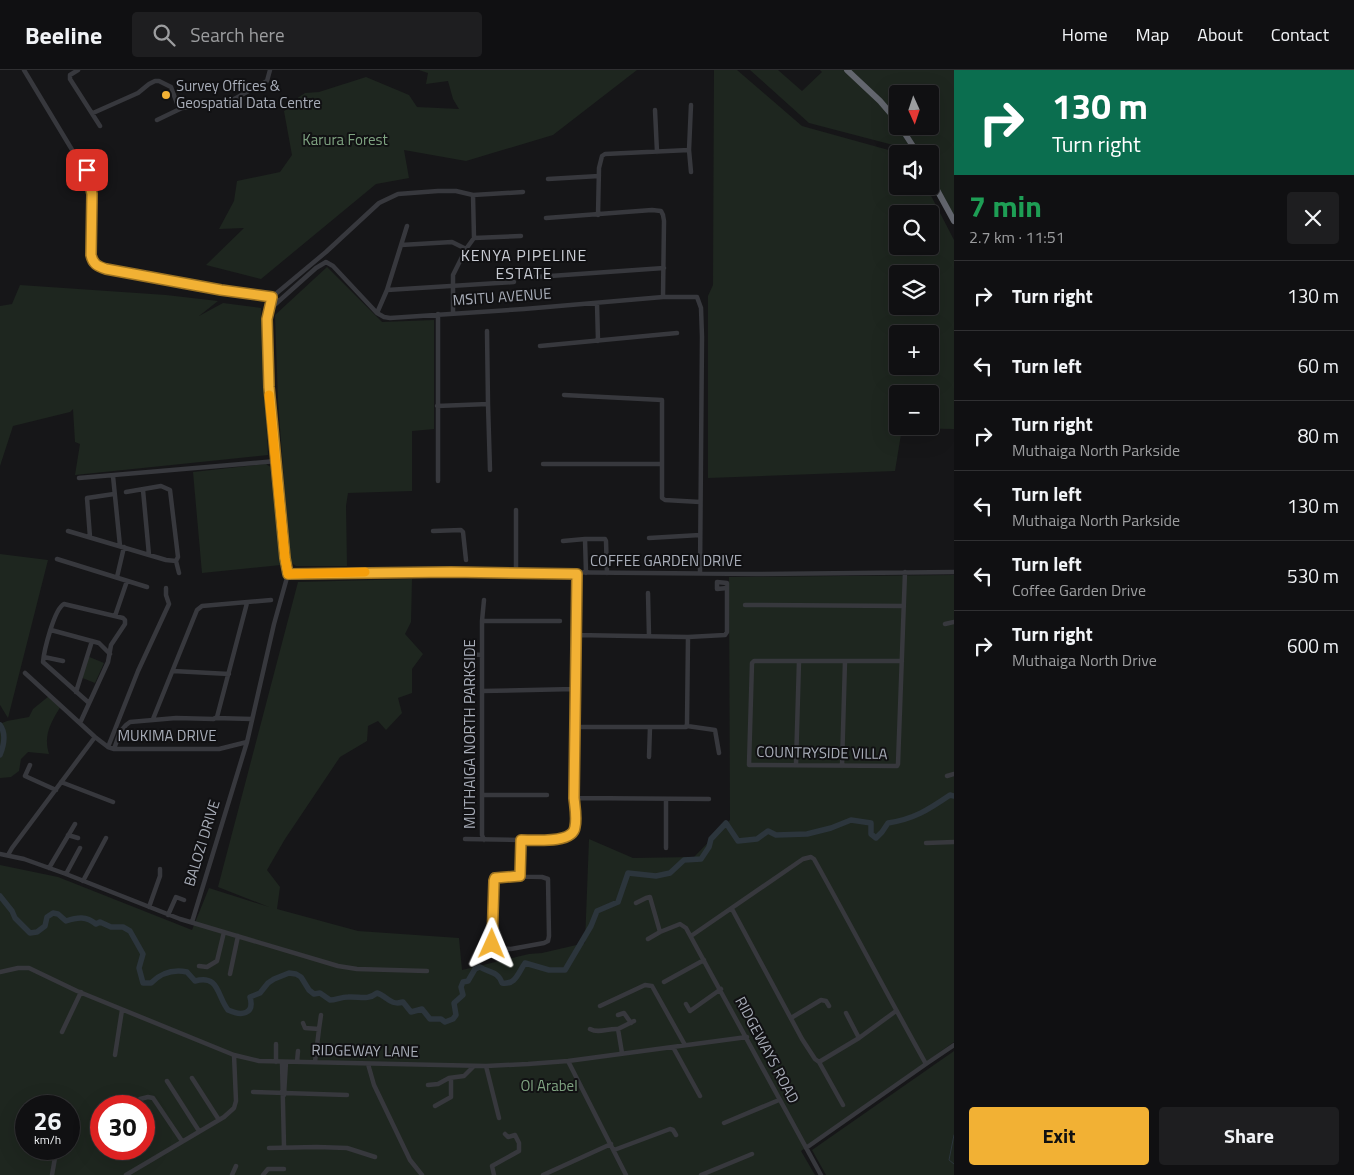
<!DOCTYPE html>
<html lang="en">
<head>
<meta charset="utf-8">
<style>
	body { margin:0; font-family:"Titillium Web",sans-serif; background:#1e1e20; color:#f1f3f6; height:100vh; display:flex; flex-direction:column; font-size:19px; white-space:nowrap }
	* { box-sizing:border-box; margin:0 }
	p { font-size:16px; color:#9c9d9f }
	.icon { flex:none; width:28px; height:28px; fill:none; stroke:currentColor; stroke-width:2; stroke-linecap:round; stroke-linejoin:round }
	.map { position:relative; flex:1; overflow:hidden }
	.side { display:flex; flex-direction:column; background:#101012; width:400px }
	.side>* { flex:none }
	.hud { background:#0b6e4f; color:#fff; overflow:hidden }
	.needle { width:32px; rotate:177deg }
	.controls { position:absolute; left:889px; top:15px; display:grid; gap:10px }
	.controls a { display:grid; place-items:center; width:50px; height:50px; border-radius:5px; background:#101012; box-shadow:0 5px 20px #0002,0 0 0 1px #303032; font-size:25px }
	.speed { position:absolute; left:15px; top:1025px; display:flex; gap:10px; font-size:25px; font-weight:700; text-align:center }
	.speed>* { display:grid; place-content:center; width:65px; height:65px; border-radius:50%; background:#101012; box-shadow:0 5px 20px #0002,0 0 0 1px #303032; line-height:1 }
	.speed small { font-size:12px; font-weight:400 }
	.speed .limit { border:8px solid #d22; background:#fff; color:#111 }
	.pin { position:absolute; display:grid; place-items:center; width:42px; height:42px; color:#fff; margin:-21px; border-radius:10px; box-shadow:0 2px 8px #0006 }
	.me { position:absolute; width:55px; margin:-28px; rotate:1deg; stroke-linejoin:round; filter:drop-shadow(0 0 4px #0008) }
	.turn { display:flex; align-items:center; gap:18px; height:105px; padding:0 15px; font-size:22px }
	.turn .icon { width:65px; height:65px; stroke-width:2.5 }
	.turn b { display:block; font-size:35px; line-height:42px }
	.round { display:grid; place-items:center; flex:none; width:52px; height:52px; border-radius:5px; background:#1e1e20 }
	.head { display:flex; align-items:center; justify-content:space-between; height:85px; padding:0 15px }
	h1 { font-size:30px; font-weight:700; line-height:38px; color:#1e9e55 }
	.button { display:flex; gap:10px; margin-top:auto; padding:10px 15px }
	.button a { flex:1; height:58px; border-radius:5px; background:#f2b134; color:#111; font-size:20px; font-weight:700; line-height:58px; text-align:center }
	.button a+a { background:#1e1e20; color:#f1f3f6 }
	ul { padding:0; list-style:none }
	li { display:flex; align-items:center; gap:15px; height:70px; padding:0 15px; border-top:1px solid #303032 }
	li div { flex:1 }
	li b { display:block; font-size:19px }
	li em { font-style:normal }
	header { display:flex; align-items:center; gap:30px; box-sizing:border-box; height:70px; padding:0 25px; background:#101012; border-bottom:1px solid #303032 }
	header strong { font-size:24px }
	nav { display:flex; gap:28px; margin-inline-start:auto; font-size:18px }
	.search { width:350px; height:45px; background:#1e1e20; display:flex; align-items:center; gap:12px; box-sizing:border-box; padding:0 18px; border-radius:5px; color:#9c9d9f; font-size:19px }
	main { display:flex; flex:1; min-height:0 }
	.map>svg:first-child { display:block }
	.green { fill:#1e261f; fill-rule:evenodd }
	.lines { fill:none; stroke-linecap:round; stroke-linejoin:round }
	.stream { stroke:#2c353c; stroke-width:1 }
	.river { stroke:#2c353c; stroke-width:5.5 }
	.minor { stroke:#37383d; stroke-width:4.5 }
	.highway { stroke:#63666e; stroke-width:6 }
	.route-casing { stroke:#9d7322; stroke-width:12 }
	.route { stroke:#f2b134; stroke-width:9 }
	.slow { stroke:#f59e0b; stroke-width:9 }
	.poi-dot { fill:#f2b134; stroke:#111113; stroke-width:2 }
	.labels { text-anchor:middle; stroke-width:4; stroke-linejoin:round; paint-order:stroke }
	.poi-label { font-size:15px; fill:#a8adb8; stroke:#111113; text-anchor:start }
	.park-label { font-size:15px; fill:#7fa381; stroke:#111113 }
	.street-label { font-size:15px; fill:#a8adb8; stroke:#111113 }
	.neighbourhood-label { font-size:16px; letter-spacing:1px; fill:#c9ccd4; stroke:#111113 }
</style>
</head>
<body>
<header>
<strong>Beeline</strong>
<div class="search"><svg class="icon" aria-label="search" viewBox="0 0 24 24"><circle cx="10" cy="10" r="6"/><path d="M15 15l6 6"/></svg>Search here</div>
<nav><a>Home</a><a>Map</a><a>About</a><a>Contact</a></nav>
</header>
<main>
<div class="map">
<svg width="954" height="1105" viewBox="0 0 954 1105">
	<rect width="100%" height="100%" fill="#161618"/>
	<path class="green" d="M419,0H637L553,65L466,91L404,80L409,108L376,114L261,209L206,195L244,158L219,159L234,131L237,111L280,102L292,85L284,41L291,37L296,29L305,23L319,22L366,7L409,25L417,37L459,39L453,29L448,11L426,14L428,3Z
		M714,0H737L802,56L903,84H898V116H926L954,170V359L902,358L895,401L708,408V226L713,215ZM898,144H930V176H898ZM898,204H930V236H898ZM898,264H930V296H898ZM898,324H930V356H898Z
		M750,0H778L802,21L822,2L820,0H954V147L930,101V84H921L920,82L809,53ZM898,24H930V56H898Z
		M327,197L382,252L434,250V359L412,361V421L348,423L346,436L347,496H296L290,492L278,331L275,245Z
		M20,215L166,225L218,231L199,246L223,233L261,238L268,385L75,405L80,374L75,372L73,339L70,342L13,356L0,396V236L12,234Z
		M266,394L272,398L281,495L202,503L193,402Z
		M0,484L48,490L8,648L0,635Z
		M954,505V972L801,1081L815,1105H0V795L58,807L192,860L209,818L269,837L218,817L298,512L412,509L411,552L405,564L423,584L412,599V623L398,628L402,643L386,660L378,651L368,656L367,671L340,687L285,769L267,800L280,817L277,839L358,861L459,868L462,900L529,884L542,883L585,873L589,769L633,788L694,787L730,750L729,507ZM26,1036H69V1079H26ZM101,1036H144V1079H101Z
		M87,586L104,593L95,613L80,607Z
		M49,626L61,636C51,652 43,665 49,684L28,682L21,689L19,701L11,707L0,708V654L7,651L29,647L33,639Z
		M954,981V1105H826L812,1080Z"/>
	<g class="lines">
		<path class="stream" d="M954,1065L949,1090L954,1094"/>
		<path class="river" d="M0,655C6,663 4,675 0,685
			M0,826L12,841L15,848L30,863L37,862L45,856L47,847L53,843L58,844L66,851C78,847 86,846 96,854L100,852L111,857H123L130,861L143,884L139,898L143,913H151C161,903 172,899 187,902L195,911C219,904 217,926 228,940C241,946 255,945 250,927L260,923L268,913L274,909L289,903L296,904L301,907L309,920L314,924L320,923L330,930C336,930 341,927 348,927C359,926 367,931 377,923C387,926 390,936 403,932L411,942L422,939L430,949H441L445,952L453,949L456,945L454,933L463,925L461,917L463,912L468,911L475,899L480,897C489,903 498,901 502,913C516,915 518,903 525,893L549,900H565L591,856L597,841L618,832L628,803L656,806L670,803L684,790L701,789L709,777L711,769L726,753L738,771L757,769L768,761L776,765L807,764L831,758L851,750L871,753V764L876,768L882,762L888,753C914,749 928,740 950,725L954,726"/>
		<path class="minor" d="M24,0L83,98L87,100L92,124L91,185C93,194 97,196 106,199L221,220L272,227L279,231
			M78,0L70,5V9L100,56
			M655,40L657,82
			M93,43L138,23L149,14L155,11H159L171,17L179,39
			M157,50L182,38L227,33L267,11L270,0
			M691,102L689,80L691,35
			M548,109L599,106
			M598,145L599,98L602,86L605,84L689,80
			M546,148L652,140L661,141L663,145L664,151L663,227
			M474,168L521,166
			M401,175L452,172L466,179
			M536,207L664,198
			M387,220L514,212
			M272,227L326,182L379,133L398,124L438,121H456L473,125L523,122
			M597,233L598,271
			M270,239L316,198L326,192L333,196L377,243L384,247L390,248L524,239L663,227H697L701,238L702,267L700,503
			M377,243L387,220L407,156
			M453,243V205L466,179L474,168L473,125
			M438,244V411
			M487,261L488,334
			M540,276L677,263
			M564,325L662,330V428L665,430L700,432
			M437,336L488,334L490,400
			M543,394H661
			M113,406L120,476
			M79,408L276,391
			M143,420L149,485
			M68,461L166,490L176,491L178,487L170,420L161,416L126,422
			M433,461L461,460L463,462L466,490
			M90,467L87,428L114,424
			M649,468L700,465
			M563,471L585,469
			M57,489L147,517
			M176,491L179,503
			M516,502V440
			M586,503L585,469H605L606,471L607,503
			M288,504L435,501L756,504L954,502
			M117,507L124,477
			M648,523L649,566
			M484,530L482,551V765L484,770
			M745,535L904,536
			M115,546L127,511
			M482,551H560
			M945,554L954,552
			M51,560L99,573L110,584
			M576,565L688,567L725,565L727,562V513L717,512V519L727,518
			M465,584L482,585
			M44,587L63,591
			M902,591H754L752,593L749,695L897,696L898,694L905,502
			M173,601L229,604
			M25,603L95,667L108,677L114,679H219L247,672
			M482,621L575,619
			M76,622L92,571
			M215,648L252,649
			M153,649L197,540L202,536L271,530
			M80,653L108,592L111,575L125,554V550L123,548L64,534C54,539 44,581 43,592L89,633
			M687,656L715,660L719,683
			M575,657H686L687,654L688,567
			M108,677L138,601L169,534L166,525V518
			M114,679L120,662L126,655L130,652L176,648L214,649L217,647L247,533
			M649,687L650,657
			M30,695L25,706L56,720
			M796,695L799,591
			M842,696L845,591
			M947,706L954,704
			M61,712L113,732
			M482,725H547
			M574,728L709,729
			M666,729V778
			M68,765L78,768
			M465,769L521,770L565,768L571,765L574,760L577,504
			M926,773L954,772
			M0,784L24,789L66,804L180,849L338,896L357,899L427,901
			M8,785L12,778L95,667
			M49,798L75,754
			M66,804L80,778
			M499,806L542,807L548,809L549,866L548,871L544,873L511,879L493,877L492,874L494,811L495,808Z
			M520,807L521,770
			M83,811L106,768
			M636,833L646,828L650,827L660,862L680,854L686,858L821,1105
			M149,837L160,806V799
			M732,839L802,969L815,989L819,992L843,1035
			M168,845L176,827L184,830
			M192,852L247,672L274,554L288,504L285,488L269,317L267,249L272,227
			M691,866L803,789L811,787L814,789C852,857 888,926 926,994L806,1078
			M648,869L660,862
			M199,896L207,897L217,891L224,862
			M0,902L18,898H29L77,921L234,985L259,991L486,996L528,994L568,991L747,967
			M230,904L238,866
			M664,912L704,890
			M686,934L690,941L721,919
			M600,936L645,915L652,916L685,975
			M846,943L859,968
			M618,945L624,943L631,953
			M791,948L821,930L826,931L829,936
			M303,953L305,958L319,959L315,992
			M319,959L321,945
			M590,959C599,964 608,958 618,959
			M62,962L81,922
			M673,977L700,1026
			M622,983L618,959L634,951
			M115,985L122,940
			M568,991L626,1105
			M276,992V974
			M282,992L284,1077
			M297,992L298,981
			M819,992L859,968L896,941
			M368,994L374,1015L410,1090L422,1105
			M926,994L954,975
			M486,996L499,1048
			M192,1008L219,1050
			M167,1011L199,1061
			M428,1015L438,1014L449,1008L464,1006L474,996
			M253,1022L347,1025
			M284,1025L286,992
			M140,1029L148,1027L153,1028L182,1071
			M435,1036L451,1027V1008
			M724,1053L779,1030
			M269,1078L317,1077L347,1078L375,1087
			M614,1080L670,1059L673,1060L676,1065
			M52,1105L56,1082
			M126,1105L224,1047L234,1038L236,1031L234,985
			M232,1105L236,1096
			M263,1105L268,1099H284
			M494,1105L492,1096L519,1081V1073L515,1065L508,1067L505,1064
			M543,1105L611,1074
			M701,1105L752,1084"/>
		<path class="highway" d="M847,0L880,31L898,52
			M900,56L918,84
			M930,107L954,151"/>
	</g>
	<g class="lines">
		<defs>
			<path id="route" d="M87,100L92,124L91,185C93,194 97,196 106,199L221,220L272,227L267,249L269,317L285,488L288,504L451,502L577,504L574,728C575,737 577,748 575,757C573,774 534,770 521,770L520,806L495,808L494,811L492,874"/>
		</defs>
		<use href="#route" class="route-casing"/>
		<use href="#route" class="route"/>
		<path class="slow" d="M269,325L285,488L288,504L365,502"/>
	</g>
	<circle class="poi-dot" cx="166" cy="25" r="5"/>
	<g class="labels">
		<g class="poi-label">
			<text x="176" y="21">Survey Offices &amp;<tspan x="176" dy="17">Geospatial Data Centre</tspan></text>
		</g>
		<g class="park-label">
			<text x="345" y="75">Karura Forest</text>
			<text x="549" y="1021">Ol Arabel</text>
		</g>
		<g class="street-label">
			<text transform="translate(502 227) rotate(-4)" y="5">MSITU AVENUE</text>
			<text x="666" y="496">COFFEE GARDEN DRIVE</text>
			<text transform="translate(470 664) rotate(-90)" y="5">MUTHAIGA NORTH PARKSIDE</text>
			<text x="167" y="671">MUKIMA DRIVE</text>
			<text transform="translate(822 683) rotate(1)" y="5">COUNTRYSIDE VILLA</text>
			<text transform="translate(202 773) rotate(-73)" y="5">BALOZI DRIVE</text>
			<text transform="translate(767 980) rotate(62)" y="5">RIDGEWAYS ROAD</text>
			<text transform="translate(365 981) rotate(1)" y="5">RIDGEWAY LANE</text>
		</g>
		<g class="neighbourhood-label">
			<text x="524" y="191">KENYA PIPELINE<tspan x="524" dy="18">ESTATE</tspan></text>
		</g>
	</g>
</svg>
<div class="controls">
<a><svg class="needle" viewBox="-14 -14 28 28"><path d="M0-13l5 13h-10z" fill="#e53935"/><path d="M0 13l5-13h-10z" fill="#9c9d9f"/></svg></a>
<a><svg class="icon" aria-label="sound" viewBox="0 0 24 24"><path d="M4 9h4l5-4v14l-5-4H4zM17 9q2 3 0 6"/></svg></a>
<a><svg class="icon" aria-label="search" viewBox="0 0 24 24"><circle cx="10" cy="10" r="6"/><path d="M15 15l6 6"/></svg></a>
<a><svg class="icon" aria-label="layers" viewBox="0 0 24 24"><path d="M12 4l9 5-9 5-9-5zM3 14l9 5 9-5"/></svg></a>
<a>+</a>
<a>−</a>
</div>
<div class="speed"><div>26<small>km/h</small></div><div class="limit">30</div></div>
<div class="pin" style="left:87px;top:100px;background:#d93025"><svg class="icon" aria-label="arrive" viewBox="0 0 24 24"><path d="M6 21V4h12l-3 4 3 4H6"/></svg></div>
<svg class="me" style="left:492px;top:874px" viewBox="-20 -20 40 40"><path d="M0-17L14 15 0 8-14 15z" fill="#f2b134" stroke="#fff" stroke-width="4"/></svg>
</div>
<section class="side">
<div class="hud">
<div class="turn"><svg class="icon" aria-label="right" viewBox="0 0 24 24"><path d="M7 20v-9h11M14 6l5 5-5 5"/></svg><div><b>130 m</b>Turn right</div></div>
</div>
<div class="head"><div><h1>7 min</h1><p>2.7 km · 11:51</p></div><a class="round"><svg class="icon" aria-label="close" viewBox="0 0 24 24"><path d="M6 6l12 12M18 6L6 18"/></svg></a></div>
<ul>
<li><svg class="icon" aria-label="right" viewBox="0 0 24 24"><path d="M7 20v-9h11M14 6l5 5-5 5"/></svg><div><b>Turn right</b></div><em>130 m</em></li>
<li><svg class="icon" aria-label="left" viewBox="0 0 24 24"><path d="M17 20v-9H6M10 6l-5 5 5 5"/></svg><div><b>Turn left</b></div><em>60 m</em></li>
<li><svg class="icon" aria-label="right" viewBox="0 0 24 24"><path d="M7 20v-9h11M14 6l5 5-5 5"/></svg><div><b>Turn right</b><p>Muthaiga North Parkside</p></div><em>80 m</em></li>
<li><svg class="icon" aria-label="left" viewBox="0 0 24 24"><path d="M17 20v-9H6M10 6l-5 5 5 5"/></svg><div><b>Turn left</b><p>Muthaiga North Parkside</p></div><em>130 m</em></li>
<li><svg class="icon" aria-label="left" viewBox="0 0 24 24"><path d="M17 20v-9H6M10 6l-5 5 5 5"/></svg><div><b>Turn left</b><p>Coffee Garden Drive</p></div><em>530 m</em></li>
<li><svg class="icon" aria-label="right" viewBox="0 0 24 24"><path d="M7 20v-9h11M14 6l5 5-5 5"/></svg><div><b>Turn right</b><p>Muthaiga North Drive</p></div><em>600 m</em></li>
</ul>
<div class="button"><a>Exit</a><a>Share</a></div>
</section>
</main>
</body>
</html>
